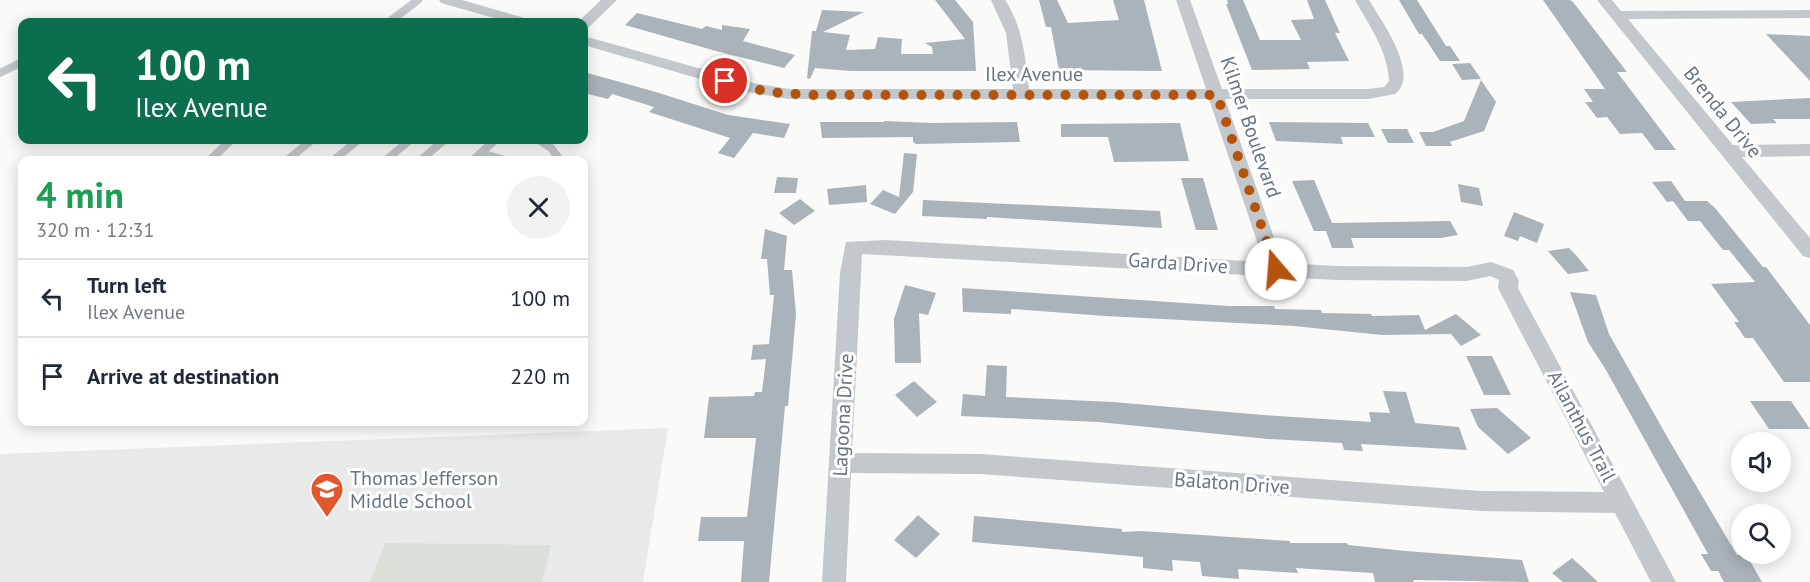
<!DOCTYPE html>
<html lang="en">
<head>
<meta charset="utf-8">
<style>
	body { margin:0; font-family:"PT Sans",sans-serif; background:#f2f2f3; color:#1f2937; height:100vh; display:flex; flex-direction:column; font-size:22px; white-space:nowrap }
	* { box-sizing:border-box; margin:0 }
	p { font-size:20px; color:#747a83 }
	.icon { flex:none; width:33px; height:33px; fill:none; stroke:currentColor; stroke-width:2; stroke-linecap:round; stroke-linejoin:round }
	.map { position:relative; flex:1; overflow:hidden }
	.details { position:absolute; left:18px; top:156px; width:570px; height:270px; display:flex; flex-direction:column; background:#fff; border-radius:12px; box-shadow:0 3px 15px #0003 }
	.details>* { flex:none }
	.hud { position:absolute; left:18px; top:18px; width:570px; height:126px; border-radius:12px; box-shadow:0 3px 15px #0003; background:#0b6e4f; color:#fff; overflow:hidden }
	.controls { position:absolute; left:1731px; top:432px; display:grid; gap:12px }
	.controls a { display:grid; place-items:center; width:60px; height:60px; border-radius:50%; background:#fff; box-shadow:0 3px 15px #0003; font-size:30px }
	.pin { position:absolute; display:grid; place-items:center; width:51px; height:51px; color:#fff; margin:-26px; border:3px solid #fff; border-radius:50%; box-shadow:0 2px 6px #0007 }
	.me { position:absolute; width:66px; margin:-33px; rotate:342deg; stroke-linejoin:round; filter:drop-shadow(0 0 4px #0008) }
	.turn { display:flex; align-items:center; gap:21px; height:126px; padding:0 18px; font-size:27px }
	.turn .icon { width:78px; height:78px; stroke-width:2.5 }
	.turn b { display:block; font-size:42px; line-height:51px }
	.round { display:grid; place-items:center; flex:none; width:63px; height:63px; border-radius:32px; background:#f2f2f3 }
	.headline { display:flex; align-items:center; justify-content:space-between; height:102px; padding:0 18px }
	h1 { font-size:36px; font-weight:700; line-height:45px; color:#1e9e55 }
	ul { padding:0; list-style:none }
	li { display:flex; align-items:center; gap:18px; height:78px; padding:0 18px; border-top:2px solid #e0e1e3 }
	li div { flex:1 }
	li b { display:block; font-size:22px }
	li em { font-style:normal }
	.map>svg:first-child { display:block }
	.built { fill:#e8e9e9 }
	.green { fill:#dadfd7 }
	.building { fill:#aab3b9 }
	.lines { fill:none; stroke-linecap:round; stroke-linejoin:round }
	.service { stroke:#c3c8cc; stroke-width:8 }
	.minor { fill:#c3c8cc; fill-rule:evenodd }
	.route { stroke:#b45309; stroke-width:10; stroke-dasharray:0 18 }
	.labels { text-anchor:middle; stroke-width:6; stroke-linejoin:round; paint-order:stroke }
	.street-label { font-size:20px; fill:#657683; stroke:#fff }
	.poi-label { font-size:20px; fill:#657683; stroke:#fff; text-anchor:start }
</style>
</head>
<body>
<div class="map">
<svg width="1810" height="582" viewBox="0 0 1810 582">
	<rect width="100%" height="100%" fill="#fafaf8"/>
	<path class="built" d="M668,428L643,582H0V454Z"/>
	<path class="green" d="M385,543L551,545L542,582H370Z"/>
	<path class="building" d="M935,0H955L973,22L976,71H851L815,68L810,79L807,78L812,31H816L822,10L864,12L823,32L850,35L846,50L875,49L878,37L902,39L901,54H933L932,47L925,43L965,39Z
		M1039,0H1057L1068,23L1119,20L1113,0H1144L1162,71L1059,70L1051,27H1046Z
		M1227,0H1243L1260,40H1301L1291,20L1314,19L1307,0H1325L1340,33H1335L1349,61L1307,62L1310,69L1252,70L1226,4H1228Z
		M1399,0H1417L1446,46H1450L1460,61H1440L1422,34H1419Z
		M1543,0H1570L1573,2L1627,72H1617L1676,150H1655L1642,133L1620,134L1607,117L1597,118L1585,102H1593L1584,89H1605Z
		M637,13L702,29L706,26L722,30V25L750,29L743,41L795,55L784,68L716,51L625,25Z
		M1766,34L1810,36V81Z
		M1470,63L1481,79L1462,80L1452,64Z
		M584,72L656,92L728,115L790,124L784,138L753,133L734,158L718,153L730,138L649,112L654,107L612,94L608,99L584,93Z
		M1481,80L1496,102L1484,131L1450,142L1452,146H1426L1419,132H1433L1464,121Z
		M1810,98V119H1773L1777,123L1751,124L1731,102Z
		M884,121L931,123L1017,122L1020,142L916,144L913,142V137L822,138L820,122H884Z
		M1269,122L1368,123L1375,137H1341L1343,144L1276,141Z
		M1180,123L1189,161L1114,162L1108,137H1061V124Z
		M1381,129H1407L1414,143H1388Z
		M904,153L917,154L913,192L895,214L870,204L883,190L899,197Z
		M777,177L798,178L796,193H774Z
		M1181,178H1203L1218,230H1196Z
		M1314,180L1332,223L1450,221L1458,235L1441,238H1351L1354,248H1332L1326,231H1314L1292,181Z
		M1671,181L1685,201H1678H1707L1715,208L1763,267H1766L1810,325V382H1784L1753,338H1745L1734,322H1739L1711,284L1755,282L1729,250H1723L1700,221H1688L1673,201L1667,202L1652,182Z
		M1458,184L1479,188L1483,206L1461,202Z
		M866,185L867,202L829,205L827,189Z
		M800,199L815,211L794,225L779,213Z
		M923,200L1160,211L1162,228L987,217V219L922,216Z
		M1514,212L1544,224L1537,243L1520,236L1518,241L1504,236Z
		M765,229L787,236L784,270H792L796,314L788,406H785L769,582H741L744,541H698L701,517H747L756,438H704L709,397L754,396L755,392H762L766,359L751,360L753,345L769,344L774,295H770L767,259H761Z
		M1569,248L1576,255L1589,271L1568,274L1548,251Z
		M905,285L936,293L928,315L919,313L921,363H895L894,319Z
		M962,288L1229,306H1274L1275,309L1321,310L1322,313L1371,314L1372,316L1419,315L1425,330L1456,314L1481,335L1461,346L1451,334L1382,335L1294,326L1105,316L1011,309V314L963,312Z
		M1570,292L1596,295L1609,334L1669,440L1737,555L1746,554L1762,582H1724L1718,571H1711L1701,554H1708L1606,370L1588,342Z
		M1466,356H1492L1511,395H1484Z
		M987,365L1007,366L1006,397L1113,402L1263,415L1371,422L1369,412L1390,413L1383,391L1406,392L1415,423L1459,427L1467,450L1361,444L1363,451L1344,450L1342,443L1268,439L1098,422L961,416L963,394L985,396Z
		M914,381L937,402L917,417L895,395Z
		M1750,401H1791L1810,429H1769Z
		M1497,408L1531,438L1508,454L1478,427L1470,409Z
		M918,515L940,534L916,558L894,540Z
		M974,516L1122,529V532L1141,531L1290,541V543H1347L1348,545L1406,551L1522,560L1529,582L1413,580L1414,582H1375L1373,573L1296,568L1298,573L1238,569L1239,579L1202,576L1200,562L1172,560L1173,571L1143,568V557L972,542Z
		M1572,558L1582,567L1598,582H1563L1552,573Z"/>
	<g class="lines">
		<path class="service" d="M389,22L418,0
			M0,73L22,62
			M539,140L551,148L560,160
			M481,153L505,160
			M210,160L231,140
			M287,160L312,140
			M334,160L358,140
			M386,160L410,140
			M421,160L444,140
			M473,160L495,140"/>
		<path class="minor" d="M439,0H462L528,19L531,22H508L441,3Z
			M601,0H617L589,27L584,28V22H578Z
			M991,0H1005C1023,27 1025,57 1029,89H1206L1176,0H1190L1222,89H1368L1384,87L1389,81C1388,51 1369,25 1355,0H1369C1381,20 1421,75 1395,94L1368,99H1225L1283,263L1336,266L1467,267L1491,262L1513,270L1519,281L1518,288L1676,582H1651L1615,513L1481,511L980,474L851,473L846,582H822L840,273L846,242L886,240L1264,262L1209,99H789L741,91L584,45V36L748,82L789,89H1013L1006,33ZM862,254L1336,280L1467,281L1490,276L1499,280L1498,288L1604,492L1481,491L980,454L852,453Z
			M1597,0H1612L1621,11L1810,10V18L1628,19L1733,145L1810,144V156L1742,157L1810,238V258L1803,256Z"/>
	</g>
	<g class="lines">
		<path class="route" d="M725,81L768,92L812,95H1217L1276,269"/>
	</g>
	<defs>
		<symbol id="school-pin" viewBox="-11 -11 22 30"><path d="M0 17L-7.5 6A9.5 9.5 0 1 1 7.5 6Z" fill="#e4572e" stroke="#fff"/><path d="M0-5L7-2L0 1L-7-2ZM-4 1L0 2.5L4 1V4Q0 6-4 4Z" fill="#fff"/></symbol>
	</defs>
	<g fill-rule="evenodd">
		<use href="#school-pin" x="308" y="470" width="38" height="52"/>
	</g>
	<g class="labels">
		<g class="street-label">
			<text x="1034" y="81">Ilex Avenue</text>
			<text transform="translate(1723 112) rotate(51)" y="7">Brenda Drive</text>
			<text transform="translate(1251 127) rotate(71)" y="7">Kilmer Boulevard</text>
			<text transform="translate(1178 263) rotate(4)" y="7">Garda Drive</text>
			<text transform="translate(843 415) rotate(-87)" y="7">Lagoona Drive</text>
			<text transform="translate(1582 426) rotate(62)" y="7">Ailanthus Trail</text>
			<text transform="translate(1232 483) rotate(4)" y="7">Balaton Drive</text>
		</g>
		<g class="poi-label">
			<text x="350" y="485">Thomas Jefferson<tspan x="350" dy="23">Middle School</tspan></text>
		</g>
	</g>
</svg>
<div class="controls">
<a><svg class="icon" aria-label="sound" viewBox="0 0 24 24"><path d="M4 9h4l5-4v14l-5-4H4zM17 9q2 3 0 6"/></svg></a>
<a><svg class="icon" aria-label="search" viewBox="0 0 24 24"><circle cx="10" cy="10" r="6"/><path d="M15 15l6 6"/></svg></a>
</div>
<div class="pin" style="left:725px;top:81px;background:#d93025"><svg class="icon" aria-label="arrive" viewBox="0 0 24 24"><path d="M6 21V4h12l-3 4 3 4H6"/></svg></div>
<svg class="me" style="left:1276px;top:269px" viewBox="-20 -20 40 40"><circle r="19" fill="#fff"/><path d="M0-13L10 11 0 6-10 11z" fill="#b45309"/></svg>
<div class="hud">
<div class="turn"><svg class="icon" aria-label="left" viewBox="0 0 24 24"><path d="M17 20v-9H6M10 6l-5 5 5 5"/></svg><div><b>100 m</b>Ilex Avenue</div></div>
</div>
<section class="details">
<div class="headline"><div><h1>4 min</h1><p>320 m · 12:31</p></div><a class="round"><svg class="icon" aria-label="close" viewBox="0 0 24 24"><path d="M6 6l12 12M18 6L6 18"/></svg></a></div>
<ul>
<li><svg class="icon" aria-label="left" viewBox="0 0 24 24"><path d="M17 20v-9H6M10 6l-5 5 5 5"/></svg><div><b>Turn left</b><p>Ilex Avenue</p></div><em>100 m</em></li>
<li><svg class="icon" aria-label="arrive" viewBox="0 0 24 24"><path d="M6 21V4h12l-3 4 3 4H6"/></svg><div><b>Arrive at destination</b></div><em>220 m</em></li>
</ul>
</section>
</div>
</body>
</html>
